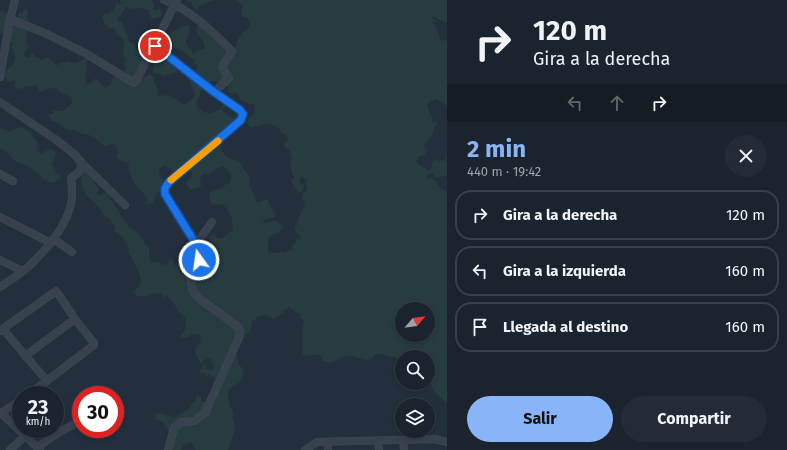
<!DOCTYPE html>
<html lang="es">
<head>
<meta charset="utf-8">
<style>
	body { margin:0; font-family:"Fira Sans",sans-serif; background:#242b36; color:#f1f3f6; height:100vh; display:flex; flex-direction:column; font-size:15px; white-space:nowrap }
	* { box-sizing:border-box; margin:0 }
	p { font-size:13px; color:#a0a4aa }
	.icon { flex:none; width:22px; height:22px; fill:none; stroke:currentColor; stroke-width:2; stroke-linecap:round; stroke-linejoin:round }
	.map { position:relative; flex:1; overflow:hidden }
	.sheet { display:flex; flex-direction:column; background:#1b232e; width:340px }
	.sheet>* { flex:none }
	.top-card { background:#1b232e; color:#f1f3f6; overflow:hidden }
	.needle { width:26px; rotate:61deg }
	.buttons { position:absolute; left:395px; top:302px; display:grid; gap:8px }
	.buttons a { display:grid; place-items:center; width:40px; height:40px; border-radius:50%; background:#1b232e; box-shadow:0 2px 6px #0003,0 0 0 1px #39404a; font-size:20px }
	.speed { position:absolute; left:12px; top:386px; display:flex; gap:8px; font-size:20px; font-weight:700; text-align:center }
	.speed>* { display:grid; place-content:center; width:52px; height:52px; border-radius:50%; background:#1b232e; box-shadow:0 2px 6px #0003,0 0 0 1px #39404a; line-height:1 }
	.speed small { font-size:10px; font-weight:400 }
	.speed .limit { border:6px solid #d22; background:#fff; color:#111 }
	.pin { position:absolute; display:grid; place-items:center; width:34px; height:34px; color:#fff; margin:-17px; border:2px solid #fff; border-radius:50%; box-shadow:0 1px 4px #0007 }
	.me { position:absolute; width:44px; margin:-22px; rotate:346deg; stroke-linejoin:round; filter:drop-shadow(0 0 3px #0008) }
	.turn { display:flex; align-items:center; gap:14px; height:84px; padding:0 20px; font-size:18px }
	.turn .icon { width:52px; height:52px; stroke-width:2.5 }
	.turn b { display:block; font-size:28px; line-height:34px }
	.lanes { display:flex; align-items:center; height:38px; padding:0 20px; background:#0003; justify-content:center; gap:20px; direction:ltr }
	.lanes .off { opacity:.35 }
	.round { display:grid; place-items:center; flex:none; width:42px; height:42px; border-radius:21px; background:#242b36 }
	.summary { display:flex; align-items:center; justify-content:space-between; height:68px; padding:0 20px }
	h1 { font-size:24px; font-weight:700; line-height:30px; color:#8ab4f8 }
	.primary-button { display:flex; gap:8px; margin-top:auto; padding:8px 20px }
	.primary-button a { flex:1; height:46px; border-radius:24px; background:#8ab4f8; color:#111; font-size:16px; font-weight:700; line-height:46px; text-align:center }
	.primary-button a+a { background:#242b36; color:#f1f3f6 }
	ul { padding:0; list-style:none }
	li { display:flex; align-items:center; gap:12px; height:50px; margin:0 8px 6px; padding:0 12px; border:2px solid #39404a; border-radius:16px }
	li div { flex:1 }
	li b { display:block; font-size:15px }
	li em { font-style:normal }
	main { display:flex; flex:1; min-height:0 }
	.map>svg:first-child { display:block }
	.green { fill:#263c3f; fill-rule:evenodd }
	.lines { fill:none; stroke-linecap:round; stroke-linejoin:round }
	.minor-casing { stroke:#414a57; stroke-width:8 }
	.minor { stroke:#38414e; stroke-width:7 }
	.route-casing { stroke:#114b97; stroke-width:10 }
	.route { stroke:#1a73e8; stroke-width:7 }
	.slow { stroke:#f59e0b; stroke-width:7 }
</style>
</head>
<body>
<main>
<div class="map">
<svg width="447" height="450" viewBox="0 0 447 450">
	<rect width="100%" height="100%" fill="#242f3e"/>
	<path class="green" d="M120,0H151L154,4L153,11L159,8L162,12L161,17L155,18L154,19L151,18L148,10L141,8L128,9L125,6V10L122,12V13L120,17L118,16V20L119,22L122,21L123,26L128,35L127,39H129L127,41L134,44L137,52H139L140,54C146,55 147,54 151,60L160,51L174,61L176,70L178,73H172C169,75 166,74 163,76L160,74L153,73L154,65L153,63H150L149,62L141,78L145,77L149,74L153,76L152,77H155L153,80L159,93L156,98L162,94L161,96L169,95L185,105L192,99L195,94L192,86L190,85L191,84L189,80L187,79L188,75L196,71L198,64H194L195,61L194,58L192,59C184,53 180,46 169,48L164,44C165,40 166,36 170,33C173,31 175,32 177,29H179V27L188,25L190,27L188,38L186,39V44L190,49L192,50V54H195V52L205,48L204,43L197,34V26C207,24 207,28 215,29L226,48H235L238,39L237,36L239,37L241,36L242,33L247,30L250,23H248L249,21L247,17L245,18L241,14L243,6L235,0H447V23L438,19L437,17L436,18L432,16V19L435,20L437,22L431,21L436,27L440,39L444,41L447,40V106L436,99L430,101L427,106L431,116H433L432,120L433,124L434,122H438C434,126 435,130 432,135C429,138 426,141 424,146L427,150L425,155L418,157L416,161L419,165L425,168L426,170L430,171L433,162V159L439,161L446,160V158L444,153L447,156V175L441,177H435L433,173H431L427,175L428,179L432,177L433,180H434L436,182C439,188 442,188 447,192V404C437,392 426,389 432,371L429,366L428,367V357H402V365L397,358L381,354H375C369,366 359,355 349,356C343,356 336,361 330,363L325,361L323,362L322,361L323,359L320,355C314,354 311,356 305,356L302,353L303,346L302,345L303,342L302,331L304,320L301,319V316L299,313L295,312L289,307L284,311L283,313H281L278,316L273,319L265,315L257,317L255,321L252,320L250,333L247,334L234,350L238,358V362L240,367H242L244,373L240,382L229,389L228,394L229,405L234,413L232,417C238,428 232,439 228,450H196L194,448L191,442L184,445L181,450H168L169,432L162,421L155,420L156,414H164V415C168,415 171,417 174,417C177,417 188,409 191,407L190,404L195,402L197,395L200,396L202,401L208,403L214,388L212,382L217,383L213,376L209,374L206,378L205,377L206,373L202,374L198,371L202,369L203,366L205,363L207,366L205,367V369L212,370L214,367L210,358L204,360L203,362L202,363H200L195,351L196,348L201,342L200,337L199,336V334H193L185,338H180L181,334L184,332C187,322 187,317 178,311C176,305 171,301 167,295L164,298L162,294C160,294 158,293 157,293C156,293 145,297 144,297L143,296H136L134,293C136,289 140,286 141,282C141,272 133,260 128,252L129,249C125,242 122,233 113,231L116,229C112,223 111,218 104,216L99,207L85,194L81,181V176L80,174L82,167L90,175L96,186L99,189L96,194L99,196L107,192L111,200L113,202L120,214L129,227L139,233V236L143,239L144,243L149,248V255L150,263L156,262L166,265L168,264L169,260L174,259L172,261L174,265L181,266L182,262L187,258L193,259L196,263C204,258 212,260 215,251L211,244L209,237L214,234L218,239L225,237L233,229C233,219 230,210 222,204L215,205L211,203L209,196L211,192L222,188L227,183L229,184C234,176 229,172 224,166L215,169L208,175L204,174L200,177L201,180L200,182L202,185L195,189H190L186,184L187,181L193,176L187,165L173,172L167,167V165L159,168V174L163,176L160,178L163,179L162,190C156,193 154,197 154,203L145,204L146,202L148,201C146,195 142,192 138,188C133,182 129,171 128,163L120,160L119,159L117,158V155L118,154L116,145L110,144L105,147L98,140L94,137L86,134H83L75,130L66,129L64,127L61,126L60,124L52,121L48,115L49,114H54L53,110C65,112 63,111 72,103L71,98L66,94L61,93L57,89L50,88L39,92L36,85L30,87L27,86L23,88L17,89L14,86L16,80L8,82L4,76L6,71L13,65H12C16,59 15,53 11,47L13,44L4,32L3,34L1,33L0,34V12L2,10L6,14L13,18L18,17L19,13H22L25,9L28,10L27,16L30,26L26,35V41L28,44V47L23,56L31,58L30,55L33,53L36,58L38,57L41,60L49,57L54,64L59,65L61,62L64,63L67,61L76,63L90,55L91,60L86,61L87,70L85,81L88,84L93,82L95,78L105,88L111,84L112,79L115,76L116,73L123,76L126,74L124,73L126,69L124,66L126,59L123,56C123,50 124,45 124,40L117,34L114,28H109L103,21V20L102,17L104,16L105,13L109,15V13C114,11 115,6 117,2L119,4H122L121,2L120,3ZM212,81L222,82L224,86H227L229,93H236L242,101L254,105V114L248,119L247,123L250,128L269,123L281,130L280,132L288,136L285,138L287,139L288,140L284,144L286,149H289L291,152L290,156L292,158C290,166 290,172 295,179H291L293,185L298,192H300L303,190L304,186L301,184L299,181L300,178L303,177L307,180L306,184L307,186V190L304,192L302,197L305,205L297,221L298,224L296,226H294L295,228V231L298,234L300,235L301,240H300L299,238L292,246L293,249L290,251L289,250L284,253L282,252L273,253L268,252V240L270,235C277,235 280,232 284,227L275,220L271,221L267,223H263V221C267,218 271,218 275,218V214L268,202L269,199L261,201L258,203L256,200H255L256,197L254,196V194L249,186L250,179L239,161L228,158C226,156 223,154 222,151C216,138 225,126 236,121V117L232,118L221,110C225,108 231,105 231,99L225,102L221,109L210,114L206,112L203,113L202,110L199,109V111C193,101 202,97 201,89L203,87V82ZM402,309H428V335H402Z
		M187,0H214L203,4L198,7V11L192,5V2L188,1Z
		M21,127L30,132L34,138L38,143L36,151L42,154L43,151L45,152L49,149L54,150L56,154L52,165L56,170L55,172L60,175L61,178L53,183L43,179L42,177C35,171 25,163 16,162L3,149H0V128L10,132L17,128Z"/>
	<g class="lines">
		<defs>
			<path id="minor" d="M164,0C191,10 212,31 232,51L222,67L229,78L214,92
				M10,19L47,34L85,53L134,83L136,81L177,0
				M155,46L214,92L240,110L243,114L241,121L169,183L165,188V194L199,249L202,255L199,260L191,265L190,273L192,289L197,297L237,326L240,330L239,338L205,413L194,421L181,422L174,428L168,450
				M0,77L10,19L15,0
				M0,102L55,139L74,154L82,163L125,205
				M0,174L13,181
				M0,217L51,243
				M54,239L72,252
				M196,244L212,222
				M0,260L23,271
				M0,287C9,281 19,275 28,267C46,250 70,223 72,197C72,191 72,184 71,178L79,172L82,163
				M3,329L47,381
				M0,331L56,291L63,301L75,319L94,343V345L28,395
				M25,356L75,319
				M0,412L40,450
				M1,413L21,400
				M403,440L404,450
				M378,441L379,450
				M327,442L328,450
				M37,447L63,430L81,421
				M10,450L25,436
				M305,450L317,442L435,439L447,442"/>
		</defs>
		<use href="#minor" class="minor-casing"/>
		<use href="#minor" class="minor"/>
	</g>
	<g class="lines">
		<defs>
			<path id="route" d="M155,46L214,92L240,110L243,114L241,120L169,182L165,188V194L199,249L202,255L199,260"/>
		</defs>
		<use href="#route" class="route-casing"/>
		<use href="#route" class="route"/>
		<path class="slow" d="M171,180L218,141"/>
	</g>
</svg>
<div class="buttons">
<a><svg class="needle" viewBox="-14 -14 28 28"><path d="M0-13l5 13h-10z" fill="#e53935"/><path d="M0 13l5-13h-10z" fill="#a0a4aa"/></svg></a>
<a><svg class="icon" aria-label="search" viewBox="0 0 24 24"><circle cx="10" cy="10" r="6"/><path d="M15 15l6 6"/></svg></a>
<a><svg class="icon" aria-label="layers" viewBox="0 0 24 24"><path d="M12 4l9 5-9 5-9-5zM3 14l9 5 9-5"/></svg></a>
</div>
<div class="speed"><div>23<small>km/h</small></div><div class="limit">30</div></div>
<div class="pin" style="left:155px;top:46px;background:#d93025"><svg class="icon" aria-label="arrive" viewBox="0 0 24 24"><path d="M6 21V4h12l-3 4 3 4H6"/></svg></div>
<svg class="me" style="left:199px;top:260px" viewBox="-20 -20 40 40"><circle r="17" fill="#1a73e8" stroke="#fff" stroke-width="3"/><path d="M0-11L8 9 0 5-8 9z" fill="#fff"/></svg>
</div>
<section class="sheet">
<div class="top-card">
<div class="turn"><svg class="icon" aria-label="right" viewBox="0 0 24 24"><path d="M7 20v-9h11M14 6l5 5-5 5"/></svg><div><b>120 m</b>Gira a la derecha</div></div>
<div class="lanes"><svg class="icon off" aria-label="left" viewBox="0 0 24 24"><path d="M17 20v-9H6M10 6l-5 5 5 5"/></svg><svg class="icon off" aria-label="ahead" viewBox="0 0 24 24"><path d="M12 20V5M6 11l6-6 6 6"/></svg><svg class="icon" aria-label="right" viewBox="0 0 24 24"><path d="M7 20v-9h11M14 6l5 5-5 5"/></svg></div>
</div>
<div class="summary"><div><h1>2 min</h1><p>440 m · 19:42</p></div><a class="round"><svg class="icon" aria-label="close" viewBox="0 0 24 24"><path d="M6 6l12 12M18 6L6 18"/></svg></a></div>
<ul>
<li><svg class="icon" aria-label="right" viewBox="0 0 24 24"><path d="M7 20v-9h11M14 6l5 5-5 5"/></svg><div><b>Gira a la derecha</b></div><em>120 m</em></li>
<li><svg class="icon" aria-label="left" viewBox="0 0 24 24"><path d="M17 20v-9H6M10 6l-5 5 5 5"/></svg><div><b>Gira a la izquierda</b></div><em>160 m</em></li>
<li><svg class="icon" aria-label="arrive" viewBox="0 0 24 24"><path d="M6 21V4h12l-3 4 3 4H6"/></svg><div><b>Llegada al destino</b></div><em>160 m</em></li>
</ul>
<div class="primary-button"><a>Salir</a><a>Compartir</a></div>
</section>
</main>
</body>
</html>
